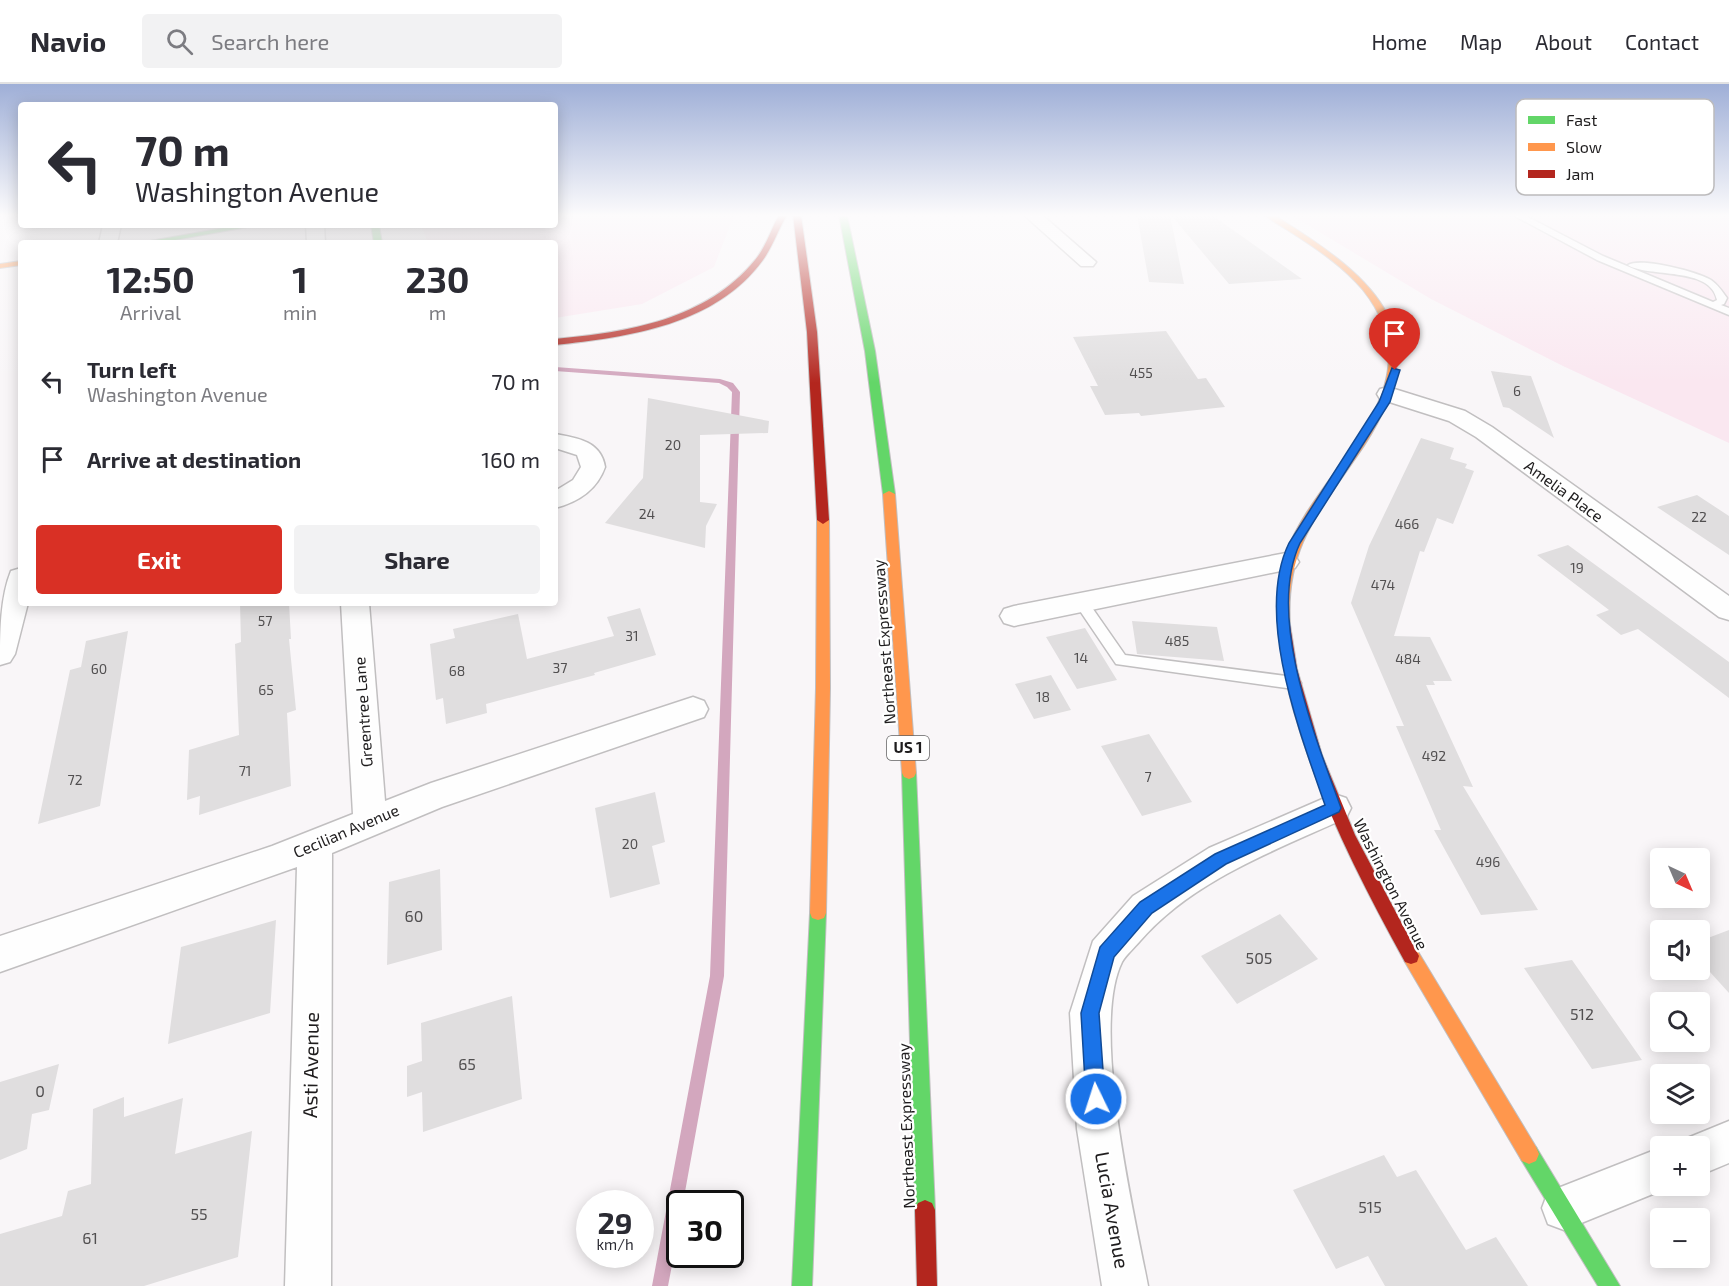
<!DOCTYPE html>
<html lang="en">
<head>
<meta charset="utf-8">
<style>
	body { margin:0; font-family:"Exo 2",sans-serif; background:#f2f2f3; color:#2b2b33; height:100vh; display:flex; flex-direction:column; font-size:22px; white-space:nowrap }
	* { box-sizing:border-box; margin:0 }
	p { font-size:20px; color:#7c7c81 }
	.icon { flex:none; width:33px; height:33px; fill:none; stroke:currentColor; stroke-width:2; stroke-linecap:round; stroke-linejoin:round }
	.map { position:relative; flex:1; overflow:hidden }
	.drawer { position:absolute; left:18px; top:156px; width:540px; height:366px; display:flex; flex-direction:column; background:#fff; border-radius:6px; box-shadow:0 3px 15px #0003 }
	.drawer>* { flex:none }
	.guide { position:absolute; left:18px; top:18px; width:540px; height:126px; border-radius:6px; box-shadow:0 3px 15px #0003; background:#fff; color:#2b2b33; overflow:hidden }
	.needle { width:39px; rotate:136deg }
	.controls { position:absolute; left:1650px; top:764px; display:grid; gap:12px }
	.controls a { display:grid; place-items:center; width:60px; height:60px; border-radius:6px; background:#fff; box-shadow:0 3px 15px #0003; font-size:30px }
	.speed { position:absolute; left:576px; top:1106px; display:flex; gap:12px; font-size:30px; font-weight:700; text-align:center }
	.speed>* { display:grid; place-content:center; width:78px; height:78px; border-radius:50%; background:#fff; box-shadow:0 3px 15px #0003; line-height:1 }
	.speed small { font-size:15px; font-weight:400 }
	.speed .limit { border:3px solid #111; border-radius:9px; background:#fff; color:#111 }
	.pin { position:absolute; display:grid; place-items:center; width:51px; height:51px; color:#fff; margin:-62px -26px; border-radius:50% 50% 50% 0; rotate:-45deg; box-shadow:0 0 6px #0007 }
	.pin .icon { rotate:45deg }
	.me { position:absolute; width:66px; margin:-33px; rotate:356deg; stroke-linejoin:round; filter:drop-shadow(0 0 4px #0008) }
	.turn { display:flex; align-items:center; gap:21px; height:126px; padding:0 18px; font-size:27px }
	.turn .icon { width:78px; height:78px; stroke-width:2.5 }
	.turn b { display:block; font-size:42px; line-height:51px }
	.eta { display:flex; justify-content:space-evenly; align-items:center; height:102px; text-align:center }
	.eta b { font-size:36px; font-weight:700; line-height:42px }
	.action { display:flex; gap:12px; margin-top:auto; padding:12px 18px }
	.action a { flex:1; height:69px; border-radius:6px; background:#d93025; color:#fff; font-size:24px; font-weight:700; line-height:69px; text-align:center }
	.action a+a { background:#f2f2f3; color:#2b2b33 }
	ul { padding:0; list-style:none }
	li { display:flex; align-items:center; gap:18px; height:78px; padding:0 18px }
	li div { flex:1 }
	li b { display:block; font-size:22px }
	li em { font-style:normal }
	header { display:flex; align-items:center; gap:36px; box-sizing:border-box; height:84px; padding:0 30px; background:#fff; border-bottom:2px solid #e1e1e2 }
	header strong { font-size:28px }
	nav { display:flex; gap:33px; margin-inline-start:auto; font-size:21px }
	.search { width:420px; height:54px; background:#f2f2f3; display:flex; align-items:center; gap:15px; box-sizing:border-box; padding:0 21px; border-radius:6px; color:#7c7c81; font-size:22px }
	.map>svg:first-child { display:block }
	.green { fill:#fae7f0 }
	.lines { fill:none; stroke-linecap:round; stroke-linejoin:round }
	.stream { fill:#d3a7be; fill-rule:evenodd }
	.building { fill:#e0dedf }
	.lane-casing { stroke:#c1bfc0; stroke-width:3 }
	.street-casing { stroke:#c1bfc0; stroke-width:3 }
	.fast-casing { stroke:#c1bfc0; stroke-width:2 }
	.slow-casing { stroke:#c1bfc0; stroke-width:2 }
	.jam-casing { stroke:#c1bfc0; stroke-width:2 }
	.lane { fill:#fefefe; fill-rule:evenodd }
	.street { fill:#fefefe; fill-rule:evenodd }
	.fast { fill:#63d668; fill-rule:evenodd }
	.slow { fill:#ff974d; fill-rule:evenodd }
	.jam { fill:#b3261e; fill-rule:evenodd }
	.route { fill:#1a73e8; stroke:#114b97; stroke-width:1.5 }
	.labels { text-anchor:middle; stroke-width:4.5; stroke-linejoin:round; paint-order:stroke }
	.number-label { font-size:14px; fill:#514f50 }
	.shield { fill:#fff; stroke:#626162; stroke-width:1.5 }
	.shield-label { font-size:15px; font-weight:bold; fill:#1f1d1e }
	.street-label { font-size:16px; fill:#1f1d1e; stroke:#fff }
	.near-number-label { font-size:16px; fill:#514f50 }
	.near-street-label { font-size:20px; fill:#1f1d1e; stroke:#fff }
	.key { fill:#fff; stroke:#bcbbbc; stroke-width:1.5 }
	.key-label { font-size:16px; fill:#1f1d1e }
</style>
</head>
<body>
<header>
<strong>Navio</strong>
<div class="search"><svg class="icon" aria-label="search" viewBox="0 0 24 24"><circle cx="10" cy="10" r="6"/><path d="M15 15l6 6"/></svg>Search here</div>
<nav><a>Home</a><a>Map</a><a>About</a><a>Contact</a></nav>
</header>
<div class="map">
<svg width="1729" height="1202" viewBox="0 0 1729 1202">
	<rect width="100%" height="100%" fill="#f9f6f8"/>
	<path class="green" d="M555,131H734L714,183L642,220L555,234V159H428L421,141H555Z
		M1291,131H1729V359L1563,282L1431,215Z"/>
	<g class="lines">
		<path class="stream" d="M555,283L720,295L733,299L740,308L724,892L683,1119H680V1139L668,1202H652L710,892L732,308L727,303L719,299L555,287Z"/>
	</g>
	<path class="building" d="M1137,131H1170L1184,200L1149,198Z
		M1171,131H1212L1302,195L1229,200Z
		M1166,247L1198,295L1206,294L1225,323L1141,332L1139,329L1105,331L1090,302H1098L1073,253Z
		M1491,287L1531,292L1554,354L1509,324L1503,323Z
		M648,314L769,337L768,349L700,351V418L717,420L706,442L705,464L605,439L643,394Z
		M1421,354L1454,364L1450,375L1467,380L1465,384L1474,387L1453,440L1437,434L1424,468L1420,467L1394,552L1430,553L1452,597H1433L1435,601H1426L1473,703L1463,702L1538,826L1481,831L1434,746H1441L1396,642H1404L1351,519L1369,462Z
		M1697,411L1729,432V471L1657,423Z
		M1568,461L1729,578V614L1638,545L1621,551L1596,531L1609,526L1537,471Z
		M240,519H289L291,555H289L296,626L287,629L291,702L199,731L200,712L187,716L189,666L239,651L235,560L241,558Z
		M640,524L656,571L594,589L595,591L486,620L487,629L446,640L443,614L436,616L430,560L455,554L453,545L518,530L527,575L614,552L607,533Z
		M1132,537L1217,543L1224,577L1137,570Z
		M1085,544L1117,596L1077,605L1046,553Z
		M128,547L100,722L38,740L70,586L81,583L86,557Z
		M1051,591L1071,626L1034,635L1015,600Z
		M1149,650L1192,718L1142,732L1101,662Z
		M655,708L665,758L652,762L660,800L610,814L595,724Z
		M440,785L442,866L387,881L389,798Z
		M1280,830L1318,875L1237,920L1201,872Z
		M276,836L270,929L168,960L181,863Z
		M1729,846V909L1700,877V857Z
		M1572,876L1642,976L1592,985L1524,884Z
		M512,912L522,1015L423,1048L422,1008L407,1013V982L422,977L421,939Z
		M59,980L49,1026L32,1030L27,1065L0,1076V998Z
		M124,1013V1033L183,1014L175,1070L252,1047L238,1173L144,1202H0V1150L62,1132L68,1107L91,1100L93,1025Z
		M1384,1071L1397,1093L1416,1086L1466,1166L1496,1153L1528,1202H1385L1368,1172L1336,1185L1293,1106Z"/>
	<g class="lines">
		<defs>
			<path id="lane" d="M1513,131H1524L1603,172L1713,218L1717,216C1711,182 1648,194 1628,181C1641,173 1698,188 1711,196C1718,201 1722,207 1727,214L1724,220L1721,221L1729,224V231L1597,176Z
				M1081,513L1086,515L1125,571L1294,593L1301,599L1294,605L1116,580L1074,518Z"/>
			<path id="street" d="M1024,131H1042L1096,178L1093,182H1081Z
				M103,141H121L117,159H99Z
				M306,141H324L325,159H307Z
				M1388,303L1465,327L1492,343L1729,512V536L1719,533L1476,353L1449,337L1380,315L1377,310L1380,305Z
				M555,350C577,354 601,357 605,383C597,406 578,418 555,424V407L573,396L581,383L577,371L555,364Z
				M1286,469L1295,472L1299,478L1295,484L1014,542L1004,539L1000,532L1004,525L1014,522Z
				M21,484V519H28L15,570L10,578L0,581C0,550 0,514 11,487Z
				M341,519H369L385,717L431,699L693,613L704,617L708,625L704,633L442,723L332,769L331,1202H285L297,783L0,888V852L272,762L353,730Z
				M1334,710L1346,714L1351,724L1346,734C1274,767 1193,796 1140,857C1135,863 1126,871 1122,878C1090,943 1134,1128 1148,1202H1102L1077,1045L1070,929L1093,857L1133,812L1209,764Z
				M1729,1037V1079L1700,1091V1062H1682L1685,1055Z
				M1660,1064V1101H1675L1564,1146L1548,1140L1542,1124L1548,1108Z"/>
			<path id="fast" d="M839,131H847L875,267L895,410L889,413L883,410L865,267Z
				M240,141H259L158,159H139Z
				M371,141H379L382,159H374Z
				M909,683L914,685L916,689L935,1126L932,1133L925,1136L918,1133L915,1126L902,689L904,685Z
				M818,822L824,824L826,829L812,1202H792L810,829L812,824Z
				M1529,1060L1536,1063L1620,1202H1598L1522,1077L1519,1070L1522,1063Z"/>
			<path id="slow" d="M1265,131H1274C1381,198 1442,250 1357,372C1317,430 1285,466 1290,541L1284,546L1278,541C1276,516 1277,493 1286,469C1318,382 1442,305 1363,206C1344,183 1317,165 1292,149C1283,143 1273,138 1265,131Z
				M21,177V181L0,184V180Z
				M889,407L895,410L916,689L914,693L909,695L904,693L902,689L883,410Z
				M823,432L829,436L830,604L826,829L824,834L818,836L812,834L810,829L816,604L817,436Z
				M1411,864L1417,866L1536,1063L1539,1070L1536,1077L1529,1080L1522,1077L1405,878L1403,872L1405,866Z"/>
			<path id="jam" d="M779,131H787C778,146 773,162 763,176C716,241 629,253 555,261V255C628,248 706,236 755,176C766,163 771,145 779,131Z
				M793,131H801L817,248L829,436L823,440L817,436L807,248Z
				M1284,536L1290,541L1297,585L1322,671L1355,751L1419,872L1417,878L1411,880L1405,878C1361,798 1320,718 1295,631C1286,602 1282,571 1278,541Z
				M925,1116L932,1119L935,1126L937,1202H917L915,1126L918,1119Z"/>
		</defs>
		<use href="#lane" class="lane-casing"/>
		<use href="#street" class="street-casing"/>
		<use href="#fast" class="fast-casing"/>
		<use href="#slow" class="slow-casing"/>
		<use href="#jam" class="jam-casing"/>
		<use href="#lane" class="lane"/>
		<use href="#street" class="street"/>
		<use href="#fast" class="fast"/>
		<use href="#slow" class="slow"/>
		<use href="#jam" class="jam"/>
	</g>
	<linearGradient id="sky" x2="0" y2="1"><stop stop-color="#9fafd7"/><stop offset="0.44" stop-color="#fcfbfc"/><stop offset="1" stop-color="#fcfbfc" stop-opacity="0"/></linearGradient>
	<rect width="1729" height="299" fill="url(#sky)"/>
	<path class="route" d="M1392,284L1400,286L1390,318L1300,459C1266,532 1315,652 1341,724L1339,728L1226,780L1152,829L1114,873L1099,929L1105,1015L1103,1021L1096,1024L1089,1021L1086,1015L1081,929L1100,863L1140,818L1215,770L1325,721C1300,649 1254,531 1289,459L1379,318Z"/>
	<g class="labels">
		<g class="number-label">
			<text x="1141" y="294">455</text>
			<text x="1517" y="312">6</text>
			<text x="673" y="366">20</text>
			<text x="647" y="435">24</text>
			<text x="1699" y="438">22</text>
			<text x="1407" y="445">466</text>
			<text x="1577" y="489">19</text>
			<text x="1383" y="506">474</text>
			<text x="265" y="542">57</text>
			<text x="632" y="557">31</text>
			<text x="1177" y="562">485</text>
			<text x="1081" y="579">14</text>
			<text x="1408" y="580">484</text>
			<text x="560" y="589">37</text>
			<text x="99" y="590">60</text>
			<text x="457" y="592">68</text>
			<text x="266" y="611">65</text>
			<text x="1043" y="618">18</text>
			<text x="1434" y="677">492</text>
			<text x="245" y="692">71</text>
			<text x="1148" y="698">7</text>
			<text x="75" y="701">72</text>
			<text x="630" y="765">20</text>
			<text x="1488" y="783">496</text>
		</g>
		<rect class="shield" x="887" y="652" width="42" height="24" rx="4.5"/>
		<g class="shield-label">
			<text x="908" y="669">US 1</text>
		</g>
		<g class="street-label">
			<text transform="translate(1564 407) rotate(36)" y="6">Amelia Place</text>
			<text transform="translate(884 558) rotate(-94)" y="6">Northeast Expressway</text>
			<text transform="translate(363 628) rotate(-94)" y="6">Greentree Lane</text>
			<text transform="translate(346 747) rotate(-23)" y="6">Cecilian Avenue</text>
			<text transform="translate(1391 800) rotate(63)" y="6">Washington Avenue</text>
			<text transform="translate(906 1042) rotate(-92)" y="6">Northeast Expressway</text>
		</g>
		<g class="near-number-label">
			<text x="414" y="838">60</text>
			<text x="1259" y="880">505</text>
			<text x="1582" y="936">512</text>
			<text x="467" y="986">65</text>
			<text x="40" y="1013">0</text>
			<text x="1370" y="1129">515</text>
			<text x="199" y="1136">55</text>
			<text x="90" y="1160">61</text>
		</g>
		<g class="near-street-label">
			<text transform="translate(311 981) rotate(-89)" y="7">Asti Avenue</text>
			<text transform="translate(1112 1126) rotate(80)" y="7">Lucia Avenue</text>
		</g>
	</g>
	<rect x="1516" y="15" width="198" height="96" rx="9" class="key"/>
	<rect x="1528" y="32" width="27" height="8" fill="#63d668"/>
	<rect x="1528" y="59" width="27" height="8" fill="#ff974d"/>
	<rect x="1528" y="86" width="27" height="8" fill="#b3261e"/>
	<g class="key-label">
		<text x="1566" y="42">Fast</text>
		<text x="1566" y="69">Slow</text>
		<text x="1566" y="96">Jam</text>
	</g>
</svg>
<div class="controls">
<a><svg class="needle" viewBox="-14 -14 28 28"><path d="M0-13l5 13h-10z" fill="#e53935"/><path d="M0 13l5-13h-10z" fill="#7c7c81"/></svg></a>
<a><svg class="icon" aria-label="sound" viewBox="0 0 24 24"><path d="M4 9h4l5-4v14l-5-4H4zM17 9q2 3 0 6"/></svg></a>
<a><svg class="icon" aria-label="search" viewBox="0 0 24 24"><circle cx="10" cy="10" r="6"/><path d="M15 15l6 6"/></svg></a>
<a><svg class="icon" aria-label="layers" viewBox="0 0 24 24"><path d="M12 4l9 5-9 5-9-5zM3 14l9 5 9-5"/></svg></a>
<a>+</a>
<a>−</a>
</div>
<div class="speed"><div>29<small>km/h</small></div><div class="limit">30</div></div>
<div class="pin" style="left:1395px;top:286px;background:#d93025"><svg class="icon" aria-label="arrive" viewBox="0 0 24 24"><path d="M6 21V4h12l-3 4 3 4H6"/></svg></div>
<svg class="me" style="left:1096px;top:1015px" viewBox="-20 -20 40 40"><circle r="17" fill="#1a73e8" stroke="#fff" stroke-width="3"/><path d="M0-11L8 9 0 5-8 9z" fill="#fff"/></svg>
<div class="guide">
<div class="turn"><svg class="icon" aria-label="left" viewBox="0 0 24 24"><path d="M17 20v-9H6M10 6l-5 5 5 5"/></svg><div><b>70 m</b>Washington Avenue</div></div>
</div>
<section class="drawer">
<div class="eta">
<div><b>12:50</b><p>Arrival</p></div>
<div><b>1</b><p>min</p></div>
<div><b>230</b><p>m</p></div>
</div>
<ul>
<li><svg class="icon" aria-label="left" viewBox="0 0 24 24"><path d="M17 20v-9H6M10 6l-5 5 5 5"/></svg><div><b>Turn left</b><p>Washington Avenue</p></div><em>70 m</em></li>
<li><svg class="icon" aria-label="arrive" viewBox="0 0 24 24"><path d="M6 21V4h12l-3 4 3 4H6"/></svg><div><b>Arrive at destination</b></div><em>160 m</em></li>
</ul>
<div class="action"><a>Exit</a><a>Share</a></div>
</section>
</div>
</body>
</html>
